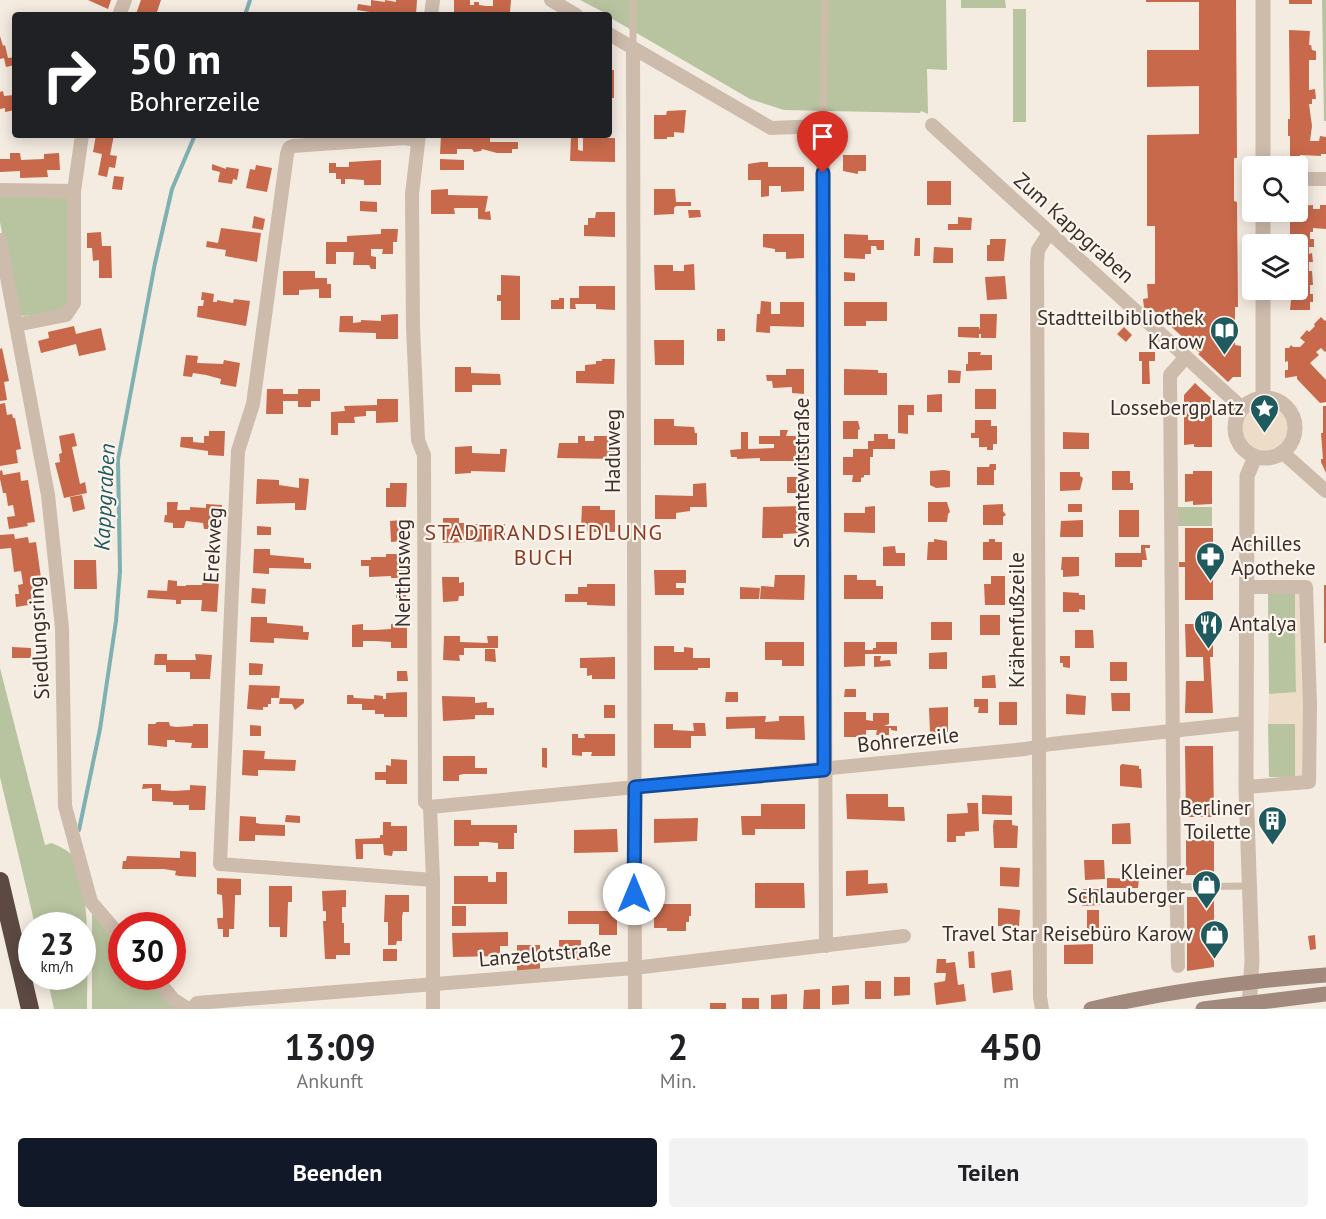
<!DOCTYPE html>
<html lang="de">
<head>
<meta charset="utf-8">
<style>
	body { margin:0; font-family:"PT Sans",sans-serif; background:#f2f2f2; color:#202124; height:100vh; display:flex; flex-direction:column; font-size:22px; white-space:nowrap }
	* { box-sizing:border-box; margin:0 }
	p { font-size:20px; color:#757577 }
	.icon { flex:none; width:33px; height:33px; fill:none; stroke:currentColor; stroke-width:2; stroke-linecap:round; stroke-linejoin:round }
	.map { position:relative; height:1009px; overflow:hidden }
	.drawer { display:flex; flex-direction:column; background:#fff; flex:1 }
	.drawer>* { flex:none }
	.banner { position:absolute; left:12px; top:12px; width:600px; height:126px; border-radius:6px; box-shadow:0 3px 15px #0003; background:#202124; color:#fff; overflow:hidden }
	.fabs { position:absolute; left:1242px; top:156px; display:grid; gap:12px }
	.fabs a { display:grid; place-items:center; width:66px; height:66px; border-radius:6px; background:#fff; box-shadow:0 3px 15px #0003; font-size:30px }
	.speed { position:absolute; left:18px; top:912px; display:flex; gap:12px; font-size:30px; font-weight:700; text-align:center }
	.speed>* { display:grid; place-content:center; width:78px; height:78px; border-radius:50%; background:#fff; box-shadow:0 3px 15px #0003; line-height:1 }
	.speed small { font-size:15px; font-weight:400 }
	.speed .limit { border:9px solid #d22; background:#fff; color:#111 }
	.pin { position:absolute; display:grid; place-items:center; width:51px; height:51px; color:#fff; margin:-62px -26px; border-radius:50% 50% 50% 0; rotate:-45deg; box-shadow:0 0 6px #0007 }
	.pin .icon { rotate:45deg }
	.me { position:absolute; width:66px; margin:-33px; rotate:0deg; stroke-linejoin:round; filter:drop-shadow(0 0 4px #0008) }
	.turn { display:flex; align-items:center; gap:21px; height:126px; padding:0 18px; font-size:27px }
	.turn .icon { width:78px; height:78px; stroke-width:2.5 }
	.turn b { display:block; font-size:42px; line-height:51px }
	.eta { display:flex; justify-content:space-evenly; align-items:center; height:102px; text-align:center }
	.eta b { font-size:36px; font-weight:600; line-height:42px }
	.cta { display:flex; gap:12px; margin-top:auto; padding:12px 18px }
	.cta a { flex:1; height:69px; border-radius:6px; background:#111827; color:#fff; font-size:24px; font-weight:600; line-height:69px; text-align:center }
	.cta a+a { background:#f2f2f2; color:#202124 }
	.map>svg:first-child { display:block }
	.green { fill:#b8c4a0 }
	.plaza { fill:#ecdcc8 }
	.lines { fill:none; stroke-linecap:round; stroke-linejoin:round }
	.stream { stroke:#7fb0b2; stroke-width:4 }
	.building { fill:#c8694b }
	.service { stroke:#cdbbac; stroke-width:7 }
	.minor { stroke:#cdbbac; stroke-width:14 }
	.tertiary { stroke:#cdbbac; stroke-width:15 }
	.secondary { stroke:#a18a7d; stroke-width:15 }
	.motorway { stroke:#5c4a42; stroke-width:18 }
	.route-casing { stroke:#114b97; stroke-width:15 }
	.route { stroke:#1a73e8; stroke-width:10 }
	.labels { text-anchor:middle; stroke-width:4.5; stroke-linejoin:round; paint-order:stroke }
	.street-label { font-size:21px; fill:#3b302b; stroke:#fbf5ee }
	.poi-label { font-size:21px; fill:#3b302b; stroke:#fbf5ee; text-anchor:end }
	.water-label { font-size:22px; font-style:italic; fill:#1f5a5e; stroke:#fbf5ee }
	.neighbourhood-label { font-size:22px; letter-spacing:1.5px; fill:#8c3b22; stroke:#fbf5ee }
</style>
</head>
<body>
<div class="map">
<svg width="1326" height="1009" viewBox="0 0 1326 1009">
	<rect width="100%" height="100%" fill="#f4ebe1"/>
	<path class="green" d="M580,0H946L947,70L927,69L928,114L921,111L920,113L784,110L750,99L609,17V15Z
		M961,0H1005L1006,8H961Z
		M1322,0H1326V121H1324Z
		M1013,9H1026V122H1013Z
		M64,195L68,198L70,300L62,311L24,316L20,315L17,310L0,222V196Z
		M1178,507H1212V526H1178Z
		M1295,591L1296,693L1269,694L1268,592Z
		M0,668L45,845L52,843C58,846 68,850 72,855C92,885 87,972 87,1009H54L47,977L82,976V926L35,925L0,777Z
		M1268,724H1295V777H1269Z
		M92,913L121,948L122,976L145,977L177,1009H92Z"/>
	<path class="plaza" d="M1263,405H1274L1283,414L1288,426L1286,438L1277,448L1263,453L1253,449L1244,440L1242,428L1244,419L1251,409Z
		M1295,591L1300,595L1304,705L1303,777H1295V724H1268L1269,694L1296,692Z"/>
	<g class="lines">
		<path class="stream" d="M245,15L250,0
			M79,830L100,729L116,621L120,571L118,460L155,263L172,189L195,135"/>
	</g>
	<path class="building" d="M88,0H111L108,9Z
		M141,0H161L156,15L136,14Z
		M371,0L385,2V0L396,2V0H417L416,15H389L357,10L358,4L371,6Z
		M454,0H470V5H474V2H479V5L486,6H493V0H511L510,12L509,15H454Z
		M1146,0H1236L1237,158H1234V201L1237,202L1238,307H1235V345L1241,346V377H1233L1228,382L1198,354L1200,353L1152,309L1144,308L1143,299L1148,298L1147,284H1155V226H1147V135L1199,134V86L1147,87V50H1199V2H1146Z
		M1289,0H1312V4H1289Z
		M1289,30L1310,31L1309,45H1311L1312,50L1316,51V60H1309V90L1315,89L1316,99H1312V104H1309L1312,126L1310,141H1319L1320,136L1326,137V154H1321V156L1300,155V158H1290V136H1288V119H1290Z
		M0,36L3,46L5,45L8,58L15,57V65L6,67L4,58L0,59Z
		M609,70H614V98H609Z
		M3,91L4,96L14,95L15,110L5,112V108L0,109V92Z
		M686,110L684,133L674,132V137H667V139H654V115H666L667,111Z
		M96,135H114L110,155L117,156L115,168L109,167L107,177L98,175L102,154L93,152Z
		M441,135H490V142H518V149H512V153H497L482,149L481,151L474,152L472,149H457V154H440Z
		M571,137L578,138V150L583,151V138H615V162L570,161Z
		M10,153H20L21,160L44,159V154L59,153L60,170H47L48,177L20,178V171L0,172V159H10Z
		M843,155H866V171H858V174L843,171Z
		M440,159L464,160V170H440Z
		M381,160V185H364V180L349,179H345V184H341V179H336V173H329V163H336V167H349V162Z
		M761,162H768V167H804V191L781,192V186H769V196L761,197V180H748V164Z
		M212,164L226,169V167L239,169L237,180L233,179L232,184L218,182L220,172L212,170Z
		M256,165L272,168L267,192L246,188L250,169L255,170Z
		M114,176L124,177L122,190L112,189Z
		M927,181H951V205H927Z
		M448,189V195L488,196L485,212L490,211L491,220L478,219V208H454L455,214H431V190Z
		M654,189H675L676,202H691V206H676L674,208V214L654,215Z
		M360,201L377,202V212L360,211Z
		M1313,205V209H1320V205H1326V229L1313,228V232H1310V239H1314V247H1309V254L1312,253L1313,262H1309V271H1312L1313,285H1310V294H1313V302H1310V310H1290L1292,290H1298V244H1290V212H1298V206Z
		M688,210H700L701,217L689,218Z
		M596,212H615V237L584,236V225H588V218H595Z
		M254,216L265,219L263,230L252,228Z
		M958,217L972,218L971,230H948V224H958Z
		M221,228L261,233L257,262L225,256L226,250L206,247L207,241L218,243Z
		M381,229H398L397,242H393V254H382L383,249H371V256L376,257V269H371L369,265H353L354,252H336V264H326V242H347V236L381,234Z
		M101,232L102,246H111L112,278H99V260L93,261L92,248H87V233Z
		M763,234H804V258L786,259V252H775V249L763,247Z
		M844,234L868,235V240H884V250H877L876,246H871V254H865V259L844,258Z
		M915,238H920V256H914Z
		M990,239H1006L1004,261H987V245H990Z
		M934,247L953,248V263H933Z
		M694,264L695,290H655L654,265H673V271H684V265Z
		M283,271H315V278H327V284H331V298H319V289L299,290V295H283Z
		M844,272L855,273V281H844Z
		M501,275L520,276V320H501V301H497V295H501Z
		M1005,276L1007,299L987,300L985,277Z
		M579,286H615V310L596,309V304H575L576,309H570V298H579Z
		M202,292L214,294L213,302H217V300L233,303L234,299L250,301L246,326L197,317L198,306H203L204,300H201Z
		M559,298H564V309H551V300H559Z
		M761,301L771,302V314H780V302H804V327L770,326V333L756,332L757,314H760Z
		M844,302H887V321H866V326H844Z
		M398,314V339H376V333L339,332L340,316H353V323L361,322V320L381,321V315Z
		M980,314H997L996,338H981V334H979V338L958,337V327H979L980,330Z
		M1321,317L1325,321L1326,320V351L1325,352L1321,348L1316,352L1319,355L1310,363L1326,380V402L1320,403L1297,379V376L1285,378V370H1288V361L1285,362V348H1289L1291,345L1293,347H1300L1305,342L1300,338L1307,330L1309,332L1315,326L1314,324Z
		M74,326L76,334L101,328L106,350L79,356L76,344L41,353L38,341L49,338L48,332Z
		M1124,327L1132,335L1126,342L1117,334Z
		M717,329H725V341H717Z
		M654,340H684V365H655Z
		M2,348L9,381L4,382L7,400L0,401V349Z
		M968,352H981L980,355H992V370L966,371V364H968Z
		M1139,352H1155V361H1149L1150,384H1142V361H1139Z
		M186,355L198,356L197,363L223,364L224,360L240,363L236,387L220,384L221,379L206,375L193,373L192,377L183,376Z
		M602,359H615L614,384L576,383V371H585V365L596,364V361H602Z
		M455,367H471V373L500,374L501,385H472V392H455Z
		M786,369H804V394L792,393V387L773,388L772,381H767L766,375H786Z
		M844,369L878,370V373H887V395H844Z
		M948,370L961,371L960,383H948Z
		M1195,383L1212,399V447H1194V444L1184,445V395Z
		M267,389H283V394H298V389H320V401H311V407H298V401H283V414H266Z
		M975,389H996V409H975Z
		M942,394V412H927V395Z
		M377,399H398V422L376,423V411H366V416L354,417L355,423H338V435H331V412L345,411L344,406L377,405Z
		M5,403L7,415L12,414L13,418H15L21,449L16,450L18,463L0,466V404Z
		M898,405H914V415H908V434L898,433Z
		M1323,406H1326V473L1321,462V459H1323L1321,433H1323Z
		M654,419H674V426L694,427L695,433H697V445H654Z
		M975,420H991V426H997V444H993V450H987V447H979V438H971V433H975Z
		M843,421H858L860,429L858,430V439H843Z
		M780,430H788L786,436H805L806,461H760V458L737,459V457H731L730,450L741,449V432H748V449L774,448V444H759V436H780Z
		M209,431H225L224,456L208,455V451L180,447L181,437H193V442L204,443V436H209Z
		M1063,432L1089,433V449H1063Z
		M74,433L77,446L72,447L80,484L85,482L87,493L64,498L55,463L60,462L59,454L62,453L59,436Z
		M874,434H888V439H895V449H873V457H870V475H864V477L861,478V482H852L853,475H843V457H853V449H868V441H874Z
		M578,436H585V441H594V436H615V459L557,458L559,443H578Z
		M472,446V453L500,454V449H507L505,472L471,471V473L455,474V447Z
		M990,464H996V470H994V485H977V467H989Z
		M2,470L3,475L20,472L21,481L28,480L35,522L27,523L28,526L9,529L7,517L15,516L13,505L8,506L6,493H3L0,479V471Z
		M944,470L950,471V487L936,488L930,485V471Z
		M1112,471H1130V483H1133V490H1112Z
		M1193,471H1212V504L1193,505V501L1185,502V474H1193Z
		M1060,472H1080V476L1083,478L1080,490L1060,491Z
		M787,477H804V493H787Z
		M299,478L309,479L306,510H295V503L256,504L257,479L279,480V485L299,488Z
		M390,483H407L406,507H386V488H390Z
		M706,483L707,507H690V511L676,513V519H655V495L693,496V484Z
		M82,495L85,509L73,512L70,497Z
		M167,502H178L177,510H190V507L206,508V504L222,505L221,529H204L203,523L186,521L184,528H173V523L164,522L165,515H167Z
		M928,502H947L950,512L948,514L947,522H928Z
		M1003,504V511L1006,515L1003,517V525H983V505Z
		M1068,504H1082V512H1068Z
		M582,506H600V510H615V532H587V528H581Z
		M804,506V533L783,534V538H762L763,507Z
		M875,506V533L844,532V513H865V507Z
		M1119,510H1139V537H1119Z
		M443,518H459V523H464V530H475V524H505V540H495V531L492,530V541L443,543Z
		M402,520V541L391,542L390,521Z
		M1083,520V537H1060L1061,521Z
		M257,526L271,527V535H257Z
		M1185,528H1213V600H1185V567H1179V562H1185Z
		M14,534L15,539L28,537L29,543L36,542L42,585L34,586L35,604L16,607L15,594H19L18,585L23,584L21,571L14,572L11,548L0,549V535Z
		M934,539L947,541V560H927L928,542H934Z
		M989,539H995V542H1002V560H983V542H989Z
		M1141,545H1150V548H1145L1147,560H1142V567H1115V553H1141Z
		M895,546L896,553H905V566H883V547Z
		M254,549H270V555L304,558V563H311V569L269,568V574L253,573Z
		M386,554H407V578H391V576L369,577V566H361V560H371V557H386Z
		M1062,557H1079V576L1063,577V570H1061Z
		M74,560H96L97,589H74Z
		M654,570H686V583H676V588H684V595H655Z
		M775,575H805L804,600L760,599L761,586L774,587Z
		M844,575H857V580H876V586H883V599H844Z
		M991,576H1005V605H985L984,584H991Z
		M442,577H459V583L464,582V596H459L458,601L443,602Z
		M168,580L177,581V586H186V585H202L203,580H219L217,612L201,611L202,600H181V604H176V600L147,598L148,590L167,591Z
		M587,584H615V606L587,605V602H565V594H578V587H587Z
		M1324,585H1326V643H1324Z
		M740,587L760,588L759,599H740Z
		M252,588L266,589L265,604L251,603Z
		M396,588H406V598H396Z
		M1063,592L1079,593V595H1085V610L1079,609V612H1063Z
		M980,615H1000V635H980Z
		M251,617H267V623L303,626V632H309L308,640L274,638V643L250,642Z
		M931,622H952V640H931Z
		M407,623V648H391V642L375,641H363V647H352V625L363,624V630H375L391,629V624Z
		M1185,624H1213V657H1210L1213,713H1185L1186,681H1204L1203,657H1186Z
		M1075,630H1093L1094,648H1075Z
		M444,636H460V642L488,643L487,636H498V648H464V655H459L460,661L443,660Z
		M765,642H804V666H782V660H765Z
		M844,642H865V650H873V648H876V642H897V654H865V666L844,667Z
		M654,646H674V652H684V647L693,648V658H710V668H698V670H654Z
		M12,647L31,648V658H12Z
		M485,649H495L496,662L485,661Z
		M947,652V669H929V653Z
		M155,654H167V660H196L195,654L212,655L210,679H190V672H166V665H154Z
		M874,656H881L880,661L890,660L891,666L874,667Z
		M1060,656H1070V668L1063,667V663H1060Z
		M615,657V679H592V675L587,676V668H580V658Z
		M1110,662H1127V681H1110Z
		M249,663L263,664L262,675H249Z
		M397,671H407L408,681H397Z
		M995,675L996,688H982V676Z
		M249,685L280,686L279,698H271V704H268V707H263V710L247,709Z
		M845,689H856V697H844Z
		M407,692V717H384V714H375V710H362V704H347V695H353L354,698L374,699V695L383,696V699H386V693Z
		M726,692H738V702H725Z
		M1111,693H1130V711H1112Z
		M1066,694L1086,696L1085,715L1066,714Z
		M442,696L475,697V703L487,702V708H494V715H475V719L443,721Z
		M280,698L304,699V703L295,710L292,704H279Z
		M974,699H988V713H978L979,707H974Z
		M999,702H1017V725H999Z
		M604,705H615V718H604Z
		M948,707V732L930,733L929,708Z
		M844,712H866V720L873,721V713H889V724L884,726H897V731L891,730V728H889V735H876L877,730H866V737H844Z
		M766,716L765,722L779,721V716H804L805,740L755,739V728L726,729V717Z
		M157,722H169L170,726L176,727L193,726V724H208V748H191L192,743L175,742V740H167V747L148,745V724H155Z
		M693,723H705L706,736H691V748H654V724H673V730L694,731Z
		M250,725L261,726V736H250Z
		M572,734H578V738H585L584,734H615V756H591L592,752H582V756L572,755Z
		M1185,746H1213L1214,817H1186Z
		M542,748H547V768L542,767Z
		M243,750L265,751L264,759L296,760L295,771L258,770V776L242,775Z
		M443,756H475V768H487V774H464L459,775V781H443Z
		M391,759L407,760V784H386V780H375V772H386V765L391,766Z
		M1122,764L1139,766V769H1141L1142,788L1120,786V766Z
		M143,784H161V790L173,791L190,790V785L206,786L205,810H189V805H173V802L152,801V788L142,789Z
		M846,794H888V807H904L905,821L847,819Z
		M982,795L1012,796V815L982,814Z
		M967,803H978L979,831L965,832V836H956V842H947V814L968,813Z
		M761,804H805V829H755V835H742L741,816H761Z
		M286,815L300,816V823L285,822Z
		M240,816L256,817V823L261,824L285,825V836L255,835V841H239Z
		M698,818L697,841L654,843V819Z
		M454,820H471V825H517V833H514V849H498V843L486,842H479V846H454Z
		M994,820H1012V825L1018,826L1017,848H994L993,826Z
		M383,822H391V826H407V851H393L392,856L384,855L383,844H363V859H356L355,839L380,838V835H383Z
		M1130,823L1131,844H1112V824Z
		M617,829L618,852L574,853V830Z
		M1186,840H1214V875H1186Z
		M180,851L196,852V877L179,876L175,875L176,871L164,869H122L123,861H126L127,856L180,858Z
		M1084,860H1104L1105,879L1085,880Z
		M1000,867L1020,868L1019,887L1000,886Z
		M868,870V884L887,883L888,893L846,896V871Z
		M496,872H507V904H454V876H488V882H496Z
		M217,878L241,879V895H235V900L234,929H229V937H223V929H218L217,918H223V911L222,895L217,894Z
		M1107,878L1139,879L1138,888H1107Z
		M755,883H804L805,908H755Z
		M269,886H292V902H288L287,937H280V927H269Z
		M1083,889H1100V905L1082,906Z
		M346,890V907H342V923H344V943H350V955H336V959H325L323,921H326V911H323L322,891Z
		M385,895H409V912H403L402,917V941H397L396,945H388V922H384Z
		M1187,897H1214V967L1187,971Z
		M654,904H691V916H689V922H686V931H667V928H654Z
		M452,906H466V926H452Z
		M998,908L1020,910L1019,926H998Z
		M1087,910H1099V933L1087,932Z
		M568,911H617V935H599V924H568Z
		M508,932V946H500V956L453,957L452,933Z
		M1315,935L1316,949L1310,950L1308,936Z
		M559,940H581V960H559Z
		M1093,944V964H1064V945Z
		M517,945H540V972H517Z
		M383,949H397V961H383Z
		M974,951L975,968H969L968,952Z
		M937,959H946V963L955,962L958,985L964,984L966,1001L936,1005L934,983L945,981L946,973H936Z
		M1011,970L1013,990L993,993L991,973Z
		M894,977H910V995L894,996Z
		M865,981H881V999H865Z
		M849,985V1004L832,1005V986Z
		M820,989V1009H803L804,990Z
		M787,994V1009H771V995Z
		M742,998H759V1009H742Z
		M710,1003H726V1009H710Z"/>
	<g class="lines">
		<path class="service" d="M633,0V48
			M823,126L825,0
			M1174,887L1249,886"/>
		<path class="minor" d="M551,0L576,15
			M119,15L125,0
			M431,15L433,0
			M609,34L771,128L823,126L826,946
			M633,48L635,1009
			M932,125L1242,408
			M419,135L412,194L413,327L418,440L424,455L425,802L430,807L433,880V1009
			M418,141L405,138L293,146L289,148L287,154L253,404L238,451L220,864L433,880
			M1298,179H1326
			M0,190L74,191
			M0,240L48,495L62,628L65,806L91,902L122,938
			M16,325L66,315L74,303V191L82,135
			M1282,452L1326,491
			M1246,787L1309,782L1310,704L1306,587H1246
			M430,807L1025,749L1051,744L1245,723
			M1178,966L1177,908L1174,887L1170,375L1185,358
			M154,976L173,999L188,1009
			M192,1009L197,1003L634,968L904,936
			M1042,1009L1040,997L1037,262L1038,250L1049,233"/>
		<path class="tertiary" d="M1263,0V166
			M1263,212V244
			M1263,397V290
			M1235 428a30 30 0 1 1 60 0a30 30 0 1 1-60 0Z
			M1249,1009L1252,960L1246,787L1247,476L1255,457"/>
		<path class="secondary" d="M1091,1009C1168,991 1247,981 1326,975
			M1203,1009L1326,994"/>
		<path class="motorway" d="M0,881L30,1009"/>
	</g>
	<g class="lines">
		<defs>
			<path id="route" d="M634,894L635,787L824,770L823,173"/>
		</defs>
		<use href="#route" class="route-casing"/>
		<use href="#route" class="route"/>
	</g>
	<defs>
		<symbol id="library-pin" viewBox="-11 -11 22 30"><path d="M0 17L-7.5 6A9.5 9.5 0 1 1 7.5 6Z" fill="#1f5a5e" stroke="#fbf5ee"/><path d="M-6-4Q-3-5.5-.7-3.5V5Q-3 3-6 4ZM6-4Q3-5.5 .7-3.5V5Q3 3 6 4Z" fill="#fff"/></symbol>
		<symbol id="sight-pin" viewBox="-11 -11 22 30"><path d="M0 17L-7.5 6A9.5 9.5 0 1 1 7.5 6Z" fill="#1f5a5e" stroke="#fbf5ee"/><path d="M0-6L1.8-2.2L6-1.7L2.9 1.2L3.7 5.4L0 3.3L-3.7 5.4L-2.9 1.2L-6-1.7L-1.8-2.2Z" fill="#fff"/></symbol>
		<symbol id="pharmacy-pin" viewBox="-11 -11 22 30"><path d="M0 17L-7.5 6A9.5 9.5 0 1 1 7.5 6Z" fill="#1f5a5e" stroke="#fbf5ee"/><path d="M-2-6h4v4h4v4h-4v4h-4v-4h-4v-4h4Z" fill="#fff"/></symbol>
		<symbol id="restaurant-pin" viewBox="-11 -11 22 30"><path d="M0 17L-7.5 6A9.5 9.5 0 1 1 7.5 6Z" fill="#1f5a5e" stroke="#fbf5ee"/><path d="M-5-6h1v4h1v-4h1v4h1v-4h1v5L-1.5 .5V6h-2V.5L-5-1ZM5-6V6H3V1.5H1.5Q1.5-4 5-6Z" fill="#fff"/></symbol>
		<symbol id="building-pin" viewBox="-11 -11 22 30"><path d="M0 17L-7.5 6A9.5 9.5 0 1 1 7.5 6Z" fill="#1f5a5e" stroke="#fbf5ee"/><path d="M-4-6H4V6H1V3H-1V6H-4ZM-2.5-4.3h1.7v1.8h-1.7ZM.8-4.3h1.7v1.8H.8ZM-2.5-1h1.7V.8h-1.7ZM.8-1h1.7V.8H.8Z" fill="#fff"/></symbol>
		<symbol id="shop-pin" viewBox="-11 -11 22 30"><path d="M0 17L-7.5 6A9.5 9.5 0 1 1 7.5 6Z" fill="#1f5a5e" stroke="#fbf5ee"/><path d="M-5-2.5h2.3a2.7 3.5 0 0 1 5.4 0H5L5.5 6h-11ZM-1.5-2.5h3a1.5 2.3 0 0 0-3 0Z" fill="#fff"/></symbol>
	</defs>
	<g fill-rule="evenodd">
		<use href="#library-pin" x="1208" y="314" width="33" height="45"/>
		<use href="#sight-pin" x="1248" y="392" width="33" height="45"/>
		<use href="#pharmacy-pin" x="1194" y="540" width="33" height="45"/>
		<use href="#restaurant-pin" x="1192" y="608" width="33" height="45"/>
		<use href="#building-pin" x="1256" y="804" width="33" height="45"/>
		<use href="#shop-pin" x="1190" y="868" width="33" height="45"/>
		<use href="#shop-pin" x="1198" y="918" width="33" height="45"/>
	</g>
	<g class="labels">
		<g class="street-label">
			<text transform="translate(1074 228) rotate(42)" y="7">Zum Kappgraben</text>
			<text transform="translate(613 451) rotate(-90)" y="7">Haduweg</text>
			<text transform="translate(802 473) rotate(-90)" y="7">Swantewitstraße</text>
			<text transform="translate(213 545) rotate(-87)" y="7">Erekweg</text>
			<text transform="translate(403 573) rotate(-90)" y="7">Nerthusweg</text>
			<text transform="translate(1017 620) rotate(-90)" y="7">Krähenfußzeile</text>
			<text transform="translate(39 638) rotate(-93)" y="7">Siedlungsring</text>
			<text transform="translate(908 740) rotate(-6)" y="7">Bohrerzeile</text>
			<text transform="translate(545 954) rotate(-5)" y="7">Lanzelotstraße</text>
		</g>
		<g class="poi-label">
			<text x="1204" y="325">Stadtteilbibliothek<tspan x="1204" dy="24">Karow</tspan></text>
			<text x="1244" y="415">Lossebergplatz</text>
			<text x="1231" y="551" text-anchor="start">Achilles<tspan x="1231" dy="24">Apotheke</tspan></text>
			<text x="1229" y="631" text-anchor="start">Antalya</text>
			<text x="1251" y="815">Berliner<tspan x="1251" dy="24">Toilette</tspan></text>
			<text x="1185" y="879">Kleiner<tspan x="1185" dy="24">Schlauberger</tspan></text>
			<text x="1193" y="941">Travel Star Reisebüro Karow</text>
		</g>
		<g class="water-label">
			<text transform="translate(104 497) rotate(-87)" y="8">Kappgraben</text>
		</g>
		<g class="neighbourhood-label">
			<text x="544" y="540">STADTRANDSIEDLUNG<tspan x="544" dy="25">BUCH</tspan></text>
		</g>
	</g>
</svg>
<div class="fabs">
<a><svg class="icon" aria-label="search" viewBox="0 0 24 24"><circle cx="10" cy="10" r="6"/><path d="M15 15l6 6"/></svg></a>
<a><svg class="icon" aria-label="layers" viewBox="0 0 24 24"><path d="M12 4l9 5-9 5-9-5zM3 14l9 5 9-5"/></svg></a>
</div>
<div class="speed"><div>23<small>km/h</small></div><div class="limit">30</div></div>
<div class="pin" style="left:823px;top:173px;background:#d93025"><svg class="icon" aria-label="arrive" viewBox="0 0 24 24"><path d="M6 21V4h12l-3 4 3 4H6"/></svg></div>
<svg class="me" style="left:634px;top:894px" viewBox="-20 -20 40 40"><circle r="19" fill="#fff"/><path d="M0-13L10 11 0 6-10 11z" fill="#1a73e8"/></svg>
<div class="banner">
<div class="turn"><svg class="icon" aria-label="right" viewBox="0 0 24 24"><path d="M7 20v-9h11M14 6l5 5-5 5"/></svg><div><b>50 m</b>Bohrerzeile</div></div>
</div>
</div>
<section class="drawer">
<div class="eta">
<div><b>13:09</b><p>Ankunft</p></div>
<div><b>2</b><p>Min.</p></div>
<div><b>450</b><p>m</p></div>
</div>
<div class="cta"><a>Beenden</a><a>Teilen</a></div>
</section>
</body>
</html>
